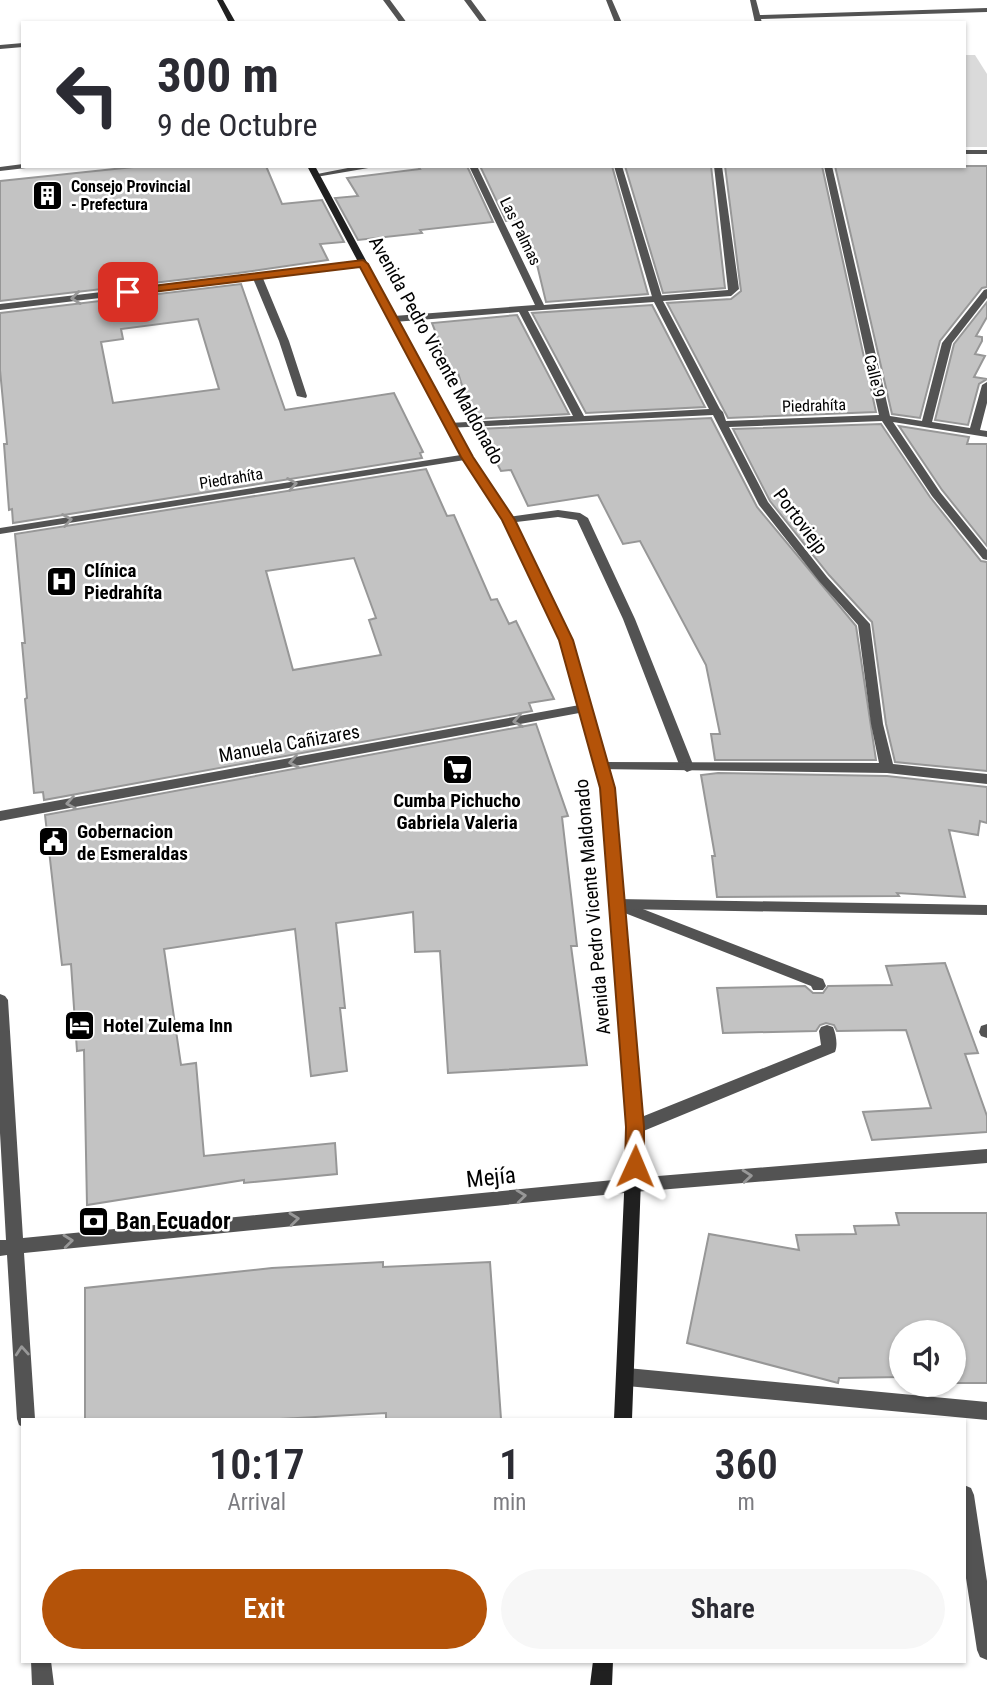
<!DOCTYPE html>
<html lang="en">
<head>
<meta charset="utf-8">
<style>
	body { margin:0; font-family:"Roboto Condensed",sans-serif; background:#f7f7f7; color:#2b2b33; height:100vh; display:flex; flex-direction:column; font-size:26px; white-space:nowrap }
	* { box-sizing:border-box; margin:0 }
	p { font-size:23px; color:#7c7c81 }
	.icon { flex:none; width:38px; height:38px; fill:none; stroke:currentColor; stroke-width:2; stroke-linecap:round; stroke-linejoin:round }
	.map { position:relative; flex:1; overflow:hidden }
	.side { position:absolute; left:21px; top:1418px; width:945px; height:245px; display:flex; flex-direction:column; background:#fff; border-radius:0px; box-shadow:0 2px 5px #0004 }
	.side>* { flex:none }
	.hud { position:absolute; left:21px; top:21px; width:945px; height:147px; border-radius:0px; box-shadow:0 2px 5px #0004; background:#fff; color:#2b2b33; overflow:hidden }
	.tools { position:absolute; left:889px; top:1320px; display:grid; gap:14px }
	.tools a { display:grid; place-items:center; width:77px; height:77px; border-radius:50%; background:#fff; box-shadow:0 2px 5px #0004; font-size:35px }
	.pin { position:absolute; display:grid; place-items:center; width:60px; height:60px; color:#fff; margin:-30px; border-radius:14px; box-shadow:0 4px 10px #0006 }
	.me { position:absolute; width:77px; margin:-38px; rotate:1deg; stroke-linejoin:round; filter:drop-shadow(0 0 5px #0008) }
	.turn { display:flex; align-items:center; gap:24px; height:147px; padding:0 21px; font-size:32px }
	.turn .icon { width:91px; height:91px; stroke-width:2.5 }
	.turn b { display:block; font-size:49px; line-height:60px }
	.eta { display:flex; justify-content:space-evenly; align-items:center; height:119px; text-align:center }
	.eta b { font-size:42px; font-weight:600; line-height:49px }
	.action { display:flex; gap:14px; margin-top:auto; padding:14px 21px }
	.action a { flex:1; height:80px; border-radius:42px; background:#b45309; color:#fff; font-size:28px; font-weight:600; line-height:80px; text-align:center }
	.action a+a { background:#f7f7f7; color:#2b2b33 }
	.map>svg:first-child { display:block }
	.green { fill:#dadada }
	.building { fill:#c3c3c3; stroke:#979797; stroke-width:2; fill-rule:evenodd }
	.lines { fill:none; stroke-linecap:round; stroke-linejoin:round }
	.lane { fill:#535353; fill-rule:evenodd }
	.street { fill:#535353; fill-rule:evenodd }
	.secondary { fill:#202020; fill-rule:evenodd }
	.oneway { stroke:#989898 }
	.route { fill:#b45309; stroke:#753606; stroke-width:2 }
	.labels { text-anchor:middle; stroke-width:5; stroke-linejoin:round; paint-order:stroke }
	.far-poi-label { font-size:16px; font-weight:bold; fill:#000; stroke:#fff; text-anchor:start }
	.far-street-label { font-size:16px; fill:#000; stroke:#fff }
	.street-label { font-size:19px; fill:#000; stroke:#fff }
	.poi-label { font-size:19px; font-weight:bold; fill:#000; stroke:#fff; text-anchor:start }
	.near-street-label { font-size:23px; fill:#000; stroke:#fff }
	.near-poi-label { font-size:23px; font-weight:bold; fill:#000; stroke:#fff; text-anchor:start }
</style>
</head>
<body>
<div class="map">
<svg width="987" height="1685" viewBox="0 0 987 1685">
	<rect width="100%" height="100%" fill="#fff"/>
	<path class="green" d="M964,55H975L987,74V147H964Z"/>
	<path class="building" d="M143,166H266L282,204L322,200L344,242L320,244L328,260L238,273L0,301V181Z
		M418,166H467L493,222L420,230L422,233L358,240L335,198L358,196L347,178L420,169Z
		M480,166H612L648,294L546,302L533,248L525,249L521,219L506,221Z
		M625,166H711L725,288L663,293Z
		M725,166H822L876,412L728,418L667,303L731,299L741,291Z
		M835,166H987V287L982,288L940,341L920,418L892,414Z
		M241,284L285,410L394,393L423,452L420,453L422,458L13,523L12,509L9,510L4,444H7L0,370V313ZM198,319L219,389L113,403L101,342L123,339L121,329Z
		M987,302V317L976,336L982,337V341L975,354L985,356L974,377L987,379L979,384L968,425L935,420L954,344Z
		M652,305L705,407L586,413L532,313Z
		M517,315L569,414L473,419L464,401H467L458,373L452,374L432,323Z
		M711,418L757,507L856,626L876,760H715L711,734H720L706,665L640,541L623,544L598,495L528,506L511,470L501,471L479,429Z
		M881,424L930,497L981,561L987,562V771L895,762L886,724L872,622L829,575L770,501L733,429Z
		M899,426L969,437L967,444H987V546L942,490Z
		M426,469L447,516L454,515L491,600L497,599L509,624L516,621L554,699L529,703L532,711L44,800L43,792L34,793L25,699L27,698L22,643H25L15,534ZM354,558L376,618L369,620L381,655L293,670L266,571Z
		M536,724L568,816L562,817L577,946H571L587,1065L448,1073L440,951L415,952L413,912L336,923L345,1008H340L347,1071L311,1076L295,929L164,949L181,1065L196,1063L204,1156L335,1143L337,1174L244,1183V1180L87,1205L84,1050L77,1051L71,964L62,965L45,815Z
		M718,773L887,776L987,787V823L980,821L978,835L949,830L965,897L897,893L899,896L717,897L712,856H715L701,775Z
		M945,963L978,1053L965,1054L987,1116V1132L872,1140L863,1112L931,1108L906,1030L837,1031L834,1025L826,1023L820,1025L816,1031L723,1033L717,988L805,986L813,993H823L828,986L892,985L886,966Z
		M896,1213H987V1383H954V1332H901V1377L839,1378L838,1383L687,1343L709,1234L799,1250L796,1235L856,1234L854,1226L899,1225Z
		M383,1262V1267L490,1262L501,1419H386V1413L280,1419H85V1288L272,1268Z"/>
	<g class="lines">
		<path class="lane" d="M614,166H622L663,300L661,302L653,300Z
			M254,274L262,276L289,341L307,396L306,398L297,396L279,341L252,276Z
			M558,510L580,513L588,518L635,619L694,767L692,770L687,772L680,767L623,619L577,520L558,517L508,523L502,520L508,517Z
			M617,899L823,979L826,986L823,990H813L811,986L612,908L610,904L612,900Z
			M827,1025L833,1027C836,1034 838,1045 835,1052L641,1132L635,1134L629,1132L627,1127L629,1122L821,1045L819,1031L821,1027Z"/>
		<path class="street" d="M383,0H390L407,23H400Z
			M464,0H471L488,23H481Z
			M606,0H612L622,23H615Z
			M750,0H756L760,15L987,8V12L761,19L762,23H755Z
			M23,43V47L0,49V45Z
			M964,150H987V154H964Z
			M23,164L26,168L0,171V167Z
			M358,166H380L316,177L312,175Z
			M469,166H477L544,305L728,290L714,166H722L739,289L731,296L663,301L720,409L723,412L726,421L879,415L824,166H832L890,416L922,421L942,343L984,290L987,289V298L952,343L932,422L970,428L982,385L987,382V403L980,430L987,431V437L893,422L940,492L987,550V560L983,559L932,496L882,421L729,427L768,502L827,577L870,624L883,724L893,764L987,774V784L887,773L596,769L594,766L596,763L601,762L879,763L871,724L858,625L819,581L759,505L713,415L446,428V424L450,423L573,416L519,312L394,322L389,319L394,316L535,305ZM654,302L709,409L584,416L528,311Z
			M363,261L368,264L366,266L0,310V304Z
			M467,454L471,455V459L0,534V528Z
			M585,704L590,705L591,708L590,711L0,821V811Z
			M617,899L987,905V915L617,909L612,908L610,904L612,900Z
			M0,994L5,996L8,1000L23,1238L634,1178L987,1149V1163L634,1192L24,1253L35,1419H23V1427L19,1425L17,1419L7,1255L0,1256V1240H6L0,1133Z
			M987,1024V1038L981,1036L979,1032L981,1026Z
			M627,1368L987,1402V1420L627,1386L620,1383L618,1377L620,1371Z
			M964,1485L971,1488L974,1495L987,1581V1660L980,1657L977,1650L964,1565Z
			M31,1661H51L54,1685H32Z"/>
		<path class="secondary" d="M217,0H223L236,23H229Z
			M307,166H315L472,457L514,520L572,640L615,787L643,1127L632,1419H614L627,1127L601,787L560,640L502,520L462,457Z
			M593,1661H613L612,1685H590Z"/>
	</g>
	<defs><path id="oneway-chevron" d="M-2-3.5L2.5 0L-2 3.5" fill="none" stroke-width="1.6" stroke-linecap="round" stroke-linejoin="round" transform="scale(1.75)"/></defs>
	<g class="oneway">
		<use href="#oneway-chevron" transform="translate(76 298) rotate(173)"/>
		<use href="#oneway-chevron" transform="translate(292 484) rotate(-9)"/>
		<use href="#oneway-chevron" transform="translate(67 520) rotate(-9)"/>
		<use href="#oneway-chevron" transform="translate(518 721) rotate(170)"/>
		<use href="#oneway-chevron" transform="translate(294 762) rotate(170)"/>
		<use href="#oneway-chevron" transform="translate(71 803) rotate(170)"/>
		<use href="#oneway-chevron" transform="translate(747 1176) rotate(-5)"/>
		<use href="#oneway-chevron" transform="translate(521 1196) rotate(-6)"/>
		<use href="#oneway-chevron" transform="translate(294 1219) rotate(-6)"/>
		<use href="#oneway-chevron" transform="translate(68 1241) rotate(-6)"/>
		<use href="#oneway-chevron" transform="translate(22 1351) rotate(-94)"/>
	</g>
	<path class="route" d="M363,260L368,264L473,457L515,520L573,640L615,788L644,1127V1166L641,1171L635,1174L628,1171L625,1166L626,1127L600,788L559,640L502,520L461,457L360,267L128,295L123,292L128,289Z"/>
	<defs>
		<symbol id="building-square" viewBox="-11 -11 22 22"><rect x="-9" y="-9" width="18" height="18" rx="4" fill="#000" stroke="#fff"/><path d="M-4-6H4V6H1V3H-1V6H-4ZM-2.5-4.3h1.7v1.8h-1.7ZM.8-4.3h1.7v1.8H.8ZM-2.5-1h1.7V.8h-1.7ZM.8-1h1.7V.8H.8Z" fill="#fff"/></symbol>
		<symbol id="hospital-square" viewBox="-11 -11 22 22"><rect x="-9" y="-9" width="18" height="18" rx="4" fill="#000" stroke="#fff"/><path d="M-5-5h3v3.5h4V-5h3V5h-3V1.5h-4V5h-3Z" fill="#fff"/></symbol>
		<symbol id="supermarket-square" viewBox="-11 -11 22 22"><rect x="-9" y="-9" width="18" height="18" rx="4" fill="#000" stroke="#fff"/><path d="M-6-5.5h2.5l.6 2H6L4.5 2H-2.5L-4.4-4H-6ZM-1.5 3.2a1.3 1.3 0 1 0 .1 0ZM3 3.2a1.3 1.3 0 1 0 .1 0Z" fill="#fff"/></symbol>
		<symbol id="civic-square" viewBox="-11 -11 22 22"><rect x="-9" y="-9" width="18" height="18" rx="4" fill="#000" stroke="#fff"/><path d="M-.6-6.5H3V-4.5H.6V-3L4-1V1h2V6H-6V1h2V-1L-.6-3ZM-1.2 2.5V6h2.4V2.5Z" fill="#fff"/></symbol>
		<symbol id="hotel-square" viewBox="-11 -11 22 22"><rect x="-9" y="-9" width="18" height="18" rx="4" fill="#000" stroke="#fff"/><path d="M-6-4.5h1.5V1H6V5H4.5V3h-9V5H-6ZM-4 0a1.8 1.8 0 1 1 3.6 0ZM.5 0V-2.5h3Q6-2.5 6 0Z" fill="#fff"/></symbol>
		<symbol id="bank-square" viewBox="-11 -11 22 22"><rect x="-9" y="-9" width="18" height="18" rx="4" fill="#000" stroke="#fff"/><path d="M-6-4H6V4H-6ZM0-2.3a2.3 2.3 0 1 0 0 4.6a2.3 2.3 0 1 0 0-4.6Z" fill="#fff"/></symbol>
	</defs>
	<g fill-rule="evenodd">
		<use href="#building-square" x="30" y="178" width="35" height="35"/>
		<use href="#hospital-square" x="44" y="564" width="35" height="35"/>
		<use href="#supermarket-square" x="440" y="752" width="35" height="35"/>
		<use href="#civic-square" x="36" y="824" width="35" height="35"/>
		<use href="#hotel-square" x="62" y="1008" width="35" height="35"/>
		<use href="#bank-square" x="76" y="1204" width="35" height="35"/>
	</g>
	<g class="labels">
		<g class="far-poi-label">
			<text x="71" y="192">Consejo Provincial<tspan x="71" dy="18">- Prefectura</tspan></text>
		</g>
		<g class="far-street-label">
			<text transform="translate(521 231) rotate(64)" y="6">Las Palmas</text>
			<text transform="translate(875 376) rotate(76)" y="6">Calle 9</text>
			<text transform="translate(814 405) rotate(-2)" y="6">Piedrahíta</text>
			<text transform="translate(231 478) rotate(-9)" y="6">Piedrahíta</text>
		</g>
		<g class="street-label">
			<text transform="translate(437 350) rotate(61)" y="7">Avenida Pedro Vicente Maldonado</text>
			<text transform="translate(801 521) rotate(53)" y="7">Portoviejp</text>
			<text transform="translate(289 743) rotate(-10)" y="7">Manuela Cañizares</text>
			<text transform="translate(592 907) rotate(-95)" y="7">Avenida Pedro Vicente Maldonado</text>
		</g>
		<g class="poi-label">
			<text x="84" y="577">Clínica<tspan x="84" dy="22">Piedrahíta</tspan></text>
			<text x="457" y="807" text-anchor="middle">Cumba Pichucho<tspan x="457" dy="22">Gabriela Valeria</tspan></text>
			<text x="77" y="838">Gobernacion<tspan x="77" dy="22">de Esmeraldas</tspan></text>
			<text x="103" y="1032">Hotel Zulema Inn</text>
		</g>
		<g class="near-street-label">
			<text transform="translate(491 1177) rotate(-6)" y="8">Mejía</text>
		</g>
		<g class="near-poi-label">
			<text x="116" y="1229">Ban Ecuador</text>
		</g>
	</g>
</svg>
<div class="tools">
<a><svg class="icon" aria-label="sound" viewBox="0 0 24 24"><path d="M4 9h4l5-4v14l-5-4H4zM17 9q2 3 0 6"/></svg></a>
</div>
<div class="pin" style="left:128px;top:292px;background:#d93025"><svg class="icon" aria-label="arrive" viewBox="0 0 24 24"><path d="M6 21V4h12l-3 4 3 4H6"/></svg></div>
<svg class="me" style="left:635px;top:1166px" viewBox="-20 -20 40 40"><path d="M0-17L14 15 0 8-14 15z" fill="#b45309" stroke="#fff" stroke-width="4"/></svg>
<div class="hud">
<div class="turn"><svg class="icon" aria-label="left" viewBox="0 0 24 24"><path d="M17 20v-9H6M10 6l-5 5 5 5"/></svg><div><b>300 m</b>9 de Octubre</div></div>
</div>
<section class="side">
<div class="eta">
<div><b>10:17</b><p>Arrival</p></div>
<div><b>1</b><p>min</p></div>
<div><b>360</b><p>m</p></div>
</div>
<div class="action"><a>Exit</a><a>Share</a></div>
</section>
</div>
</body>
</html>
